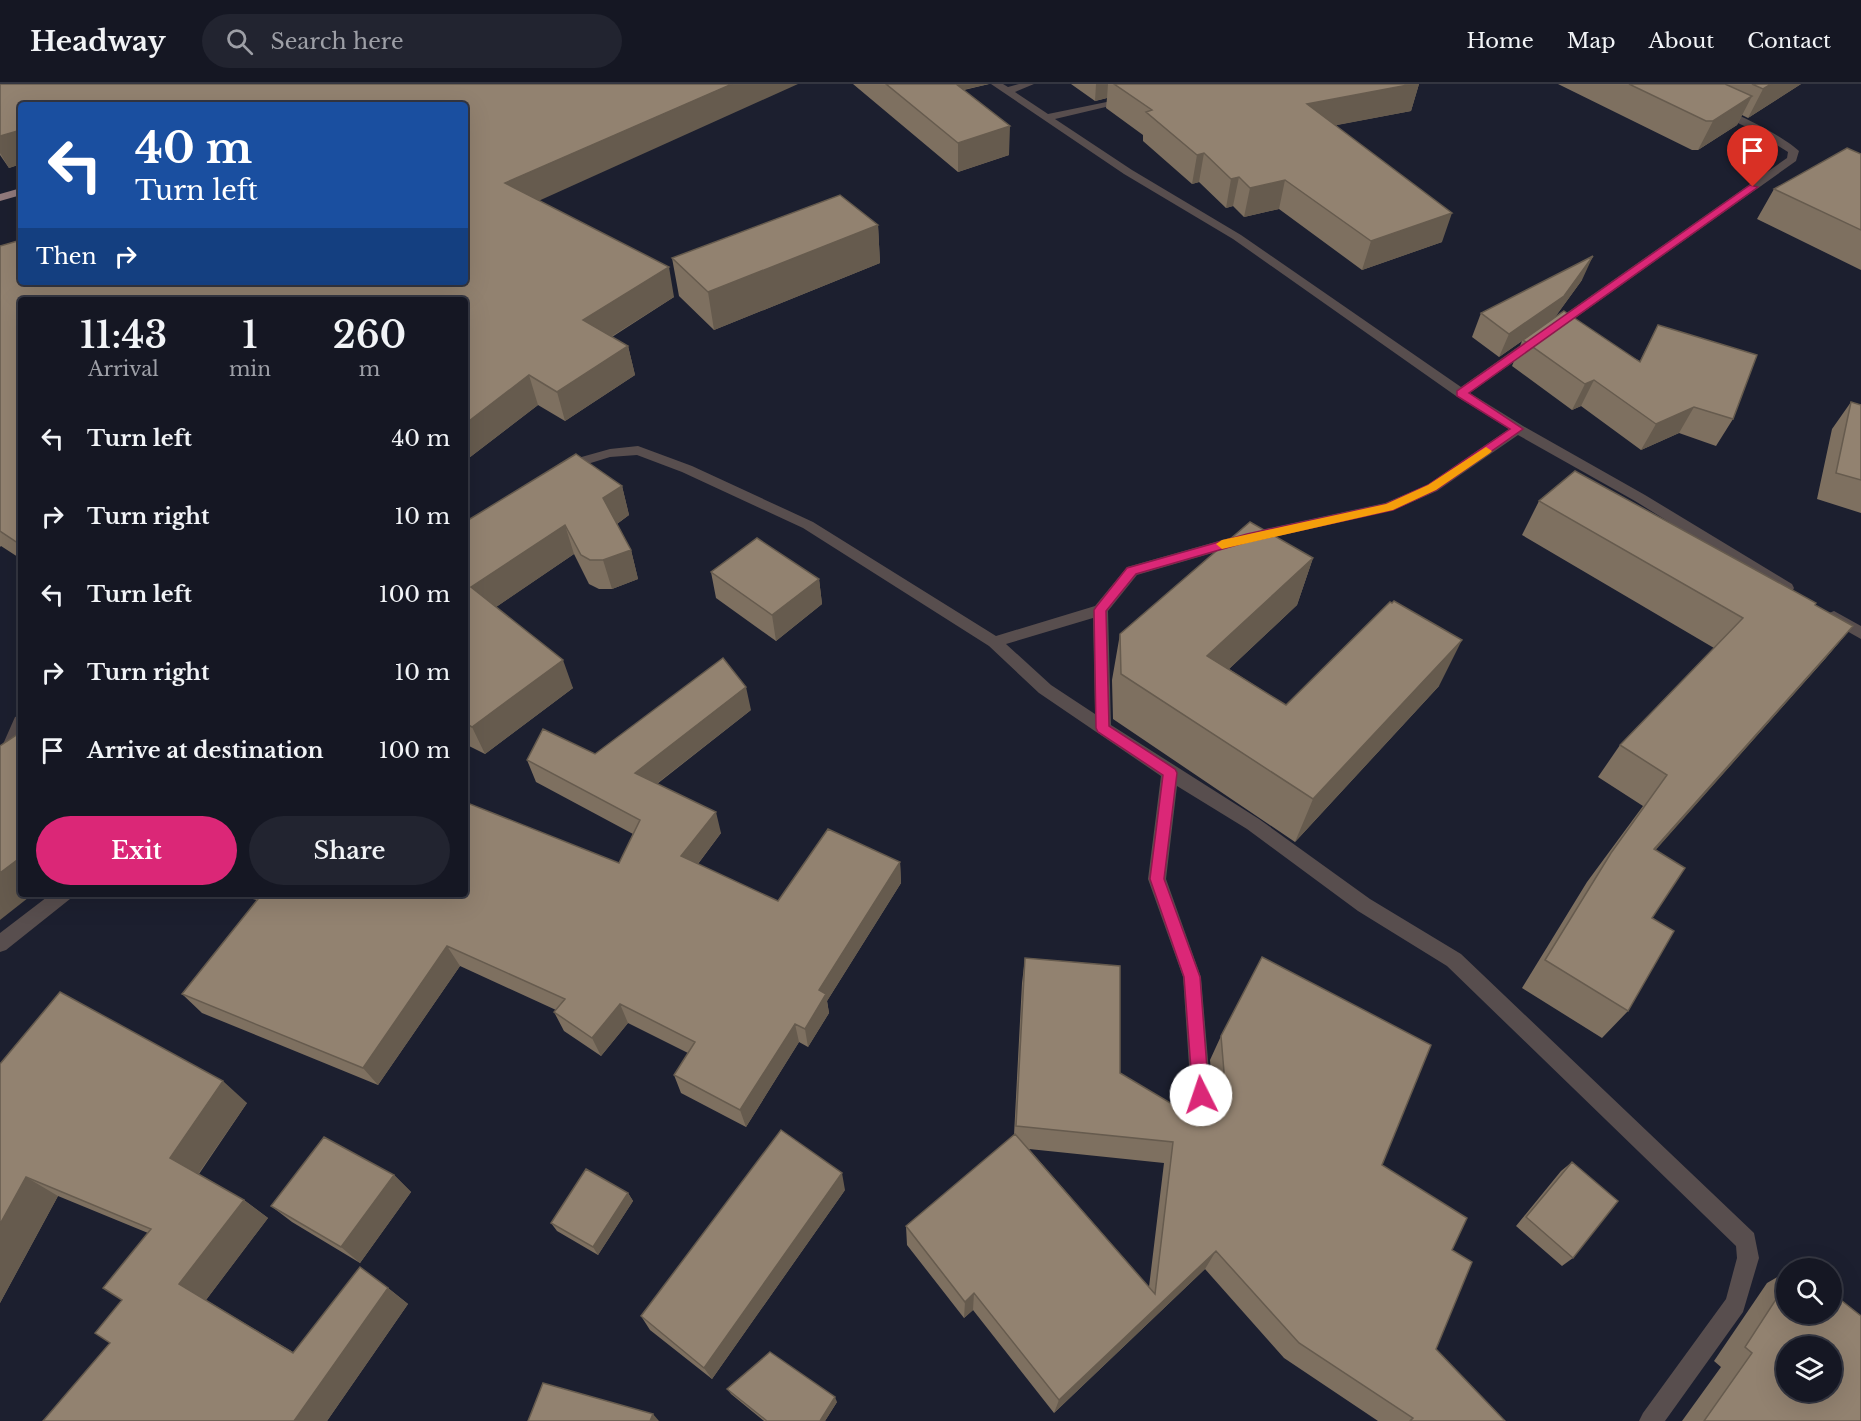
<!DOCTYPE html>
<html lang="en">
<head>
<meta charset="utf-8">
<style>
	body { margin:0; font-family:"Libre Baskerville",serif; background:#222430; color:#f1f3f6; height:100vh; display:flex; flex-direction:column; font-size:22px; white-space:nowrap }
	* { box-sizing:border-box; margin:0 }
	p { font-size:20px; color:#9d9fa6 }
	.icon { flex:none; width:33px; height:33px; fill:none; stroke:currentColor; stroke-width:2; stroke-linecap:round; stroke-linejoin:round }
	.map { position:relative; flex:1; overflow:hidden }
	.panel { position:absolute; left:18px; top:213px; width:450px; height:600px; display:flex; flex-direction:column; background:#151723; border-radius:6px; box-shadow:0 6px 24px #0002,0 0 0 2px #343641 }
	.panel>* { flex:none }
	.guide { position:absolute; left:18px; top:18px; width:450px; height:183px; border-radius:6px; box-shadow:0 6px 24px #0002,0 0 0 2px #343641; background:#1a4fa0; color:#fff; overflow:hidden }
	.fabs { position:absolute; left:1776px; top:1174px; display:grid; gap:12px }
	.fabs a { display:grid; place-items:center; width:66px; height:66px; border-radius:50%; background:#151723; box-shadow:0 6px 24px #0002,0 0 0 2px #343641; font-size:30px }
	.pin { position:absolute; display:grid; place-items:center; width:51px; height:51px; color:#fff; margin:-62px -26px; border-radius:50% 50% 50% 0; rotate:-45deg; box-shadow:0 0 6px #0007 }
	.pin .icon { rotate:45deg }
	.me { position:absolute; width:66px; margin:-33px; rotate:356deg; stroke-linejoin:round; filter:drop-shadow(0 0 4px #0008) }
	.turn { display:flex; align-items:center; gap:21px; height:126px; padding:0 18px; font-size:27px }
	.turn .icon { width:78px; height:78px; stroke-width:2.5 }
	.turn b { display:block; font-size:42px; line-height:51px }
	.then { display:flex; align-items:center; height:57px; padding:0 18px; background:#0003; gap:12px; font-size:22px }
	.eta { display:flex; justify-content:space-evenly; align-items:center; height:102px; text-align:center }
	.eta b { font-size:36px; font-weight:600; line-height:42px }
	.action { display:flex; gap:12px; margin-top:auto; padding:12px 18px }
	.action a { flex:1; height:69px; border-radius:36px; background:#db2777; color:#fff; font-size:24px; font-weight:600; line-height:69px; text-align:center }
	.action a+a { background:#222430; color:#f1f3f6 }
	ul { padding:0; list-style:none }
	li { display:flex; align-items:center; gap:18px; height:78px; padding:0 18px }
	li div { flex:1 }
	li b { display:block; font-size:22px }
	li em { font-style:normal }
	header { display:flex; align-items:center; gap:36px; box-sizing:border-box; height:84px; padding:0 30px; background:#151723; border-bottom:2px solid #343641 }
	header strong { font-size:28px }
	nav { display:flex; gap:33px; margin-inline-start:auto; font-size:21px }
	.search { width:420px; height:54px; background:#222430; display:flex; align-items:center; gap:15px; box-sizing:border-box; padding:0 21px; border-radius:33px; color:#9d9fa6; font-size:22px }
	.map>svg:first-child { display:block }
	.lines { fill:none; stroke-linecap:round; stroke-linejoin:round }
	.minor { fill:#584e4e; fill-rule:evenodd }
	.primary { fill:#917a7c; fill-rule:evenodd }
	.wall { fill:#7e7060; fill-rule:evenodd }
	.shaded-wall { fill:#665b4e }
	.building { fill:#928270; stroke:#665b4e; stroke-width:1.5; fill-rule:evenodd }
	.route { fill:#db2777; stroke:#8e194d; stroke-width:1.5 }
	.slow { fill:#f59e0b }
</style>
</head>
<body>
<header>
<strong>Headway</strong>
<div class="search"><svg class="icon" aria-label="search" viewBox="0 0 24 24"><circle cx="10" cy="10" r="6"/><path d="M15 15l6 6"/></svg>Search here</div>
<nav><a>Home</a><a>Map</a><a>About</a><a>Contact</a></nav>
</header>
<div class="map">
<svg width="1861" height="1337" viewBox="0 0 1861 1337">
	<rect width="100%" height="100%" fill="#1c1f2f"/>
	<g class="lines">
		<path class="minor" d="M991,0H1003L1008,3L1019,0H1034L1015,8L1048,30L1131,13V17L1055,35L1132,86L1241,151L1461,303L1787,74L1788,68L1753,46L1716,29V25C1730,23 1789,56 1799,67L1796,77L1470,309L1523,342L1645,411L1792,500L1794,504L1792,508H1782L1635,417L1518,351L1437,407L1394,426L1247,459L1137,491L1108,527L1111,641L1259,735L1370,815L1461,870L1754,1149L1759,1174L1743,1228L1665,1337H1639L1643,1329L1726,1215L1737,1174L1736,1162L1447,882L1358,827L1247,745L1177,702L1166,795L1201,893L1211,1011L1208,1018L1201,1021L1194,1018L1191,1011L1183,893L1148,795L1161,692L1039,609L989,562L803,444L682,388L637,371L610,373L565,387L558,382L560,379L610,365L638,362L692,382L813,438L996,552L1095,522L1127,483L1247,449L1385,419L1427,401L1509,345L1456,312L1233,155L1124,90ZM1093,534L1095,630L1051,601L1006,560Z
			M1834,527L1861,542V555L1829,537L1826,533L1829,529Z
			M21,631C21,651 23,674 0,682V667L15,633Z
			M51,810H73L70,815L6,866L0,868V849Z"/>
		<path class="primary" d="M21,104V111L0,117V110Z"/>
	</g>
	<path class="wall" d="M0,0L539,117L674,213L612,253L628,262L635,291L565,337L538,321L465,377V216H21V475L1,462L0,463V162L21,198H465L21,21V80L9,84L0,71Z
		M853,0H989L964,6L1009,71L958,88Z
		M1071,0H1419L1411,27L1336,41L1442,158L1362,186L1279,125L1244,133L1233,122L1226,124L1199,98L1192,100L1143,57V51L1106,24L1107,14L1095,17Z
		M1558,0H1801L1748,34L1742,31L1737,41L1698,66H1692Z
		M1861,70V186L1757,135L1774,105Z
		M878,141L880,179L714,246L679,212L672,174Z
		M1582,196L1555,233L1640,277L1658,241L1733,335L1716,362L1679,349L1641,366L1581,322L1572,326L1512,282L1522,257L1499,273L1472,253L1481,229Z
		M1851,318L1861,321V429L1817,415L1832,345Z
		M622,402L629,431L617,440L631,466L638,495L612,505H599L589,500L574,470L496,523L573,604L485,670L465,660V438Z
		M1539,417L1815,521L1853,542L1825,575L1655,766L1652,834L1628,927L1602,954L1522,904L1587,798L1643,722L1598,693L1620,661L1714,564L1522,451Z
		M1313,474L1297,521L1229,585L1286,621L1439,602L1295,758L1113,635L1112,596L1120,550Z
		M711,488L819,495L822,520L776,557L716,514Z
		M751,626L657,700L721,749L698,780L778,817L900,778L901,799L827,917L829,929L808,963L799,958L746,1043L681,1009L674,991L688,969L628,939L601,972L564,947L554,928L556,926L460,882L378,1001L202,929L182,910L257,816L232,810H465L619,779L633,750L536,698L527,676L595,670Z
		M1025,874L1120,989L1182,1026L1203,997L1210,1000L1212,999L1210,976L1221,952L1382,1081L1452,1166L1436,1265L1505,1337H1378L1284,1274L1205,1185L1054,1329L973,1226L964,1234L907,1161L906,1142L1014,1051L1022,899ZM1029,1065L1164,1079L1149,1203Z
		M0,980L247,1019L199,1090L244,1116L268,1134L206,1216L293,1268L388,1204L408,1220L327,1337L110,1259L122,1216L148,1149L58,1112L0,1219Z
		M1572,1078L1573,1174L1562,1182L1516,1142L1561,1087Z
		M394,1091L411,1108L360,1179L292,1138L271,1122Z
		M845,1106L712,1295L650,1246L641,1232Z
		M628,1109L633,1117L598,1171L557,1147L551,1139Z
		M1786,1188V1230L1861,1337H1682L1721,1283L1714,1277L1767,1199Z
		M727,1305L837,1318L825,1337H764L731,1310Z"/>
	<path class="shaded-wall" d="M732,0H798L514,128L505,99Z
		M935,0H989L935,12Z
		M1096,0H1108L1107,14L1095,17Z
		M1413,0H1419L1411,27L1301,48L1307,20Z
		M1771,0H1801L1748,34L1763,5Z
		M1752,12L1737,41L1698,66L1713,37Z
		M1010,42L1009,71L958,88V59Z
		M21,46V80L9,84L0,69V52Z
		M1204,69L1199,98L1192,100L1197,71Z
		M1239,93L1233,122L1226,124L1231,95Z
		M1285,96L1279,125L1244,133L1250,104Z
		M1452,129L1442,158L1362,186L1371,157Z
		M878,141L880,179L714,246L708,208Z
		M1593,172L1582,196L1553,236L1523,256L1522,257L1499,273L1509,250Z
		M669,183L674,213L590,266L583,236Z
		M628,262L635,291L565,337L557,308Z
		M529,291L538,321L465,377V340Z
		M1594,296L1581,322L1572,326L1585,300Z
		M1694,323L1679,349L1641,366L1656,340Z
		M622,402L629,431L611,444L603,414Z
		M565,441L574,470L483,532L471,503Z
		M631,466L638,495L612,505L603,476Z
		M1313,474L1297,521L1195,617L1207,572Z
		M819,495L822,520L776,557L772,531Z
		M1853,542L1825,575L1630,795L1654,765Z
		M1462,556L1439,602L1295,758L1313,715Z
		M563,576L573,604L485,670L472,643Z
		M746,603L751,626L642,711L635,689Z
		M716,728L721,749L688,793L681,772Z
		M21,773V810H33L0,836V789Z
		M900,778L901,799L827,917L829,929L808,963L805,945L819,906Z
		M447,862L460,882L378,1001L363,984Z
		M620,920L628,939L601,972L592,954Z
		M795,940L799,958L746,1043L740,1026Z
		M223,997L247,1019L196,1093L170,1074Z
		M842,1089L845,1106L712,1295L704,1284Z
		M394,1091L411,1108L360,1179L341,1163Z
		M26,1093L58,1112L0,1219V1140Z
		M628,1109L633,1117L598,1171L593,1163Z
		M244,1116L268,1134L206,1216L317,1283L179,1200Z
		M1216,1167L1205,1185L1054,1329L1059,1316Z
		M388,1204L408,1220L327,1337H294Z
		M974,1209L973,1226L964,1234L965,1218Z
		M835,1313L837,1318L825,1337H820Z
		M653,1330L659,1337H650Z"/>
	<path class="building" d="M0,0H732L505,99L669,183L583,236L628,262L557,308L529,291L465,340V216H21V461L0,447V162L21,156V198H465V21H21V46L0,52Z
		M886,0H956L1010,42L958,59Z
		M1114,0H1413L1307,20L1452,129L1371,157L1285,96L1250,104L1239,93L1231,95L1204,69L1197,71L1146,28L1152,26Z
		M1629,0H1725L1752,12L1713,37H1706Z
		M1752,0H1771L1763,5Z
		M1847,64L1861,70V146L1774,105Z
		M840,111L878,141L708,208L672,174Z
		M1593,172L1564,212L1509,250L1481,229Z
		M1564,227L1640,278L1658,241L1757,271L1733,335L1694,323L1656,340L1594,296L1585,300L1523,256Z
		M1851,318L1861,321V396L1836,389Z
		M576,370L622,402L603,414L631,466L603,476H590L581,471L565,441L471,503L563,576L472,643L465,639V438Z
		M1575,387L1816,519L1815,521L1853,542L1654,765L1685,784L1652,834L1674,847L1628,927L1545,876L1611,769L1667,691L1620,661L1743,534L1539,417Z
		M1250,438L1313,474L1207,572L1286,621L1390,518L1392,519L1394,517L1462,556L1313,715L1121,590L1120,550Z
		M757,454L819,495L772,531L711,488Z
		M723,574L746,603L635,689L716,728L681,772L778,817L828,745L900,778L819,906L826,910L805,945L795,940L740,1026L674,991L695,958L620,920L592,954L554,928L565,915L447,862L363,984L182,910L262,810H465V718L619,779L640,736L527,676L543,645L595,670Z
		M21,648V773L0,789V662Z
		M1262,873L1431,961L1382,1081L1467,1134L1452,1166L1472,1178L1436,1265L1505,1337H1410L1413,1334L1299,1259L1216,1167L1059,1316L974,1209L965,1218L906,1142L1015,1050L1155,1210L1173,1058L1016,1042L1025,874L1120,882V989L1182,1026L1200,992L1203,997L1210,1000L1221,996L1224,988L1221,952Z
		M60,908L223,997L170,1074L244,1116L179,1200L293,1269L360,1183L388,1204L294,1337H43L110,1259L95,1249L122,1216L103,1204L151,1145L26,1093L0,1140V980Z
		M781,1046L842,1089L704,1284L641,1232Z
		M324,1053L394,1091L341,1163L271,1122Z
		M1572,1078L1618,1117L1573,1174L1526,1133Z
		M586,1085L628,1109L593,1163L551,1139Z
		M1786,1200V1230H1832V1209L1861,1232V1337H1704L1752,1269L1745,1263ZM1786,1263H1832V1308H1786Z
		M770,1268L835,1313L820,1337H767L727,1305Z
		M543,1299L653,1330L650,1337H528Z"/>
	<path class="route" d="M1750,101L1758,103L1469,309L1523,345L1436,406L1393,426L1247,458L1136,490L1106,527L1109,642L1175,685L1177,689L1164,795L1200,893L1209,1011L1207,1017L1201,1019L1195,1017L1193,1011L1184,893L1150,795L1163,691L1098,648L1096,644L1094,526L1096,523L1127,484L1247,450L1386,420L1428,401L1510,345L1457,312V307Z"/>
	<path class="slow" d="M1486,363L1492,367L1490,369L1436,406L1393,426L1222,465L1216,460L1222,456L1386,420L1428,401Z"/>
</svg>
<div class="fabs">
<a><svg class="icon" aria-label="search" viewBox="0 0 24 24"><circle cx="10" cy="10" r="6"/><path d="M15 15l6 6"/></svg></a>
<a><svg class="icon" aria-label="layers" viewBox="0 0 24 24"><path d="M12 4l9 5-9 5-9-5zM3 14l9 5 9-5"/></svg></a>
</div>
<div class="pin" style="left:1753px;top:103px;background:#d93025"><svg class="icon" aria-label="arrive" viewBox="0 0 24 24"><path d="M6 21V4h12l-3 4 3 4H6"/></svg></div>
<svg class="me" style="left:1201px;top:1011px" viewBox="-20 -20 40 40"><circle r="19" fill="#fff"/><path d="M0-13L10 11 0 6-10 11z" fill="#db2777"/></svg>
<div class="guide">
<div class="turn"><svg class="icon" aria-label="left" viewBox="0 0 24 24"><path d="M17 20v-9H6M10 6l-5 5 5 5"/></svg><div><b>40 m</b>Turn left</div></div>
<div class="then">Then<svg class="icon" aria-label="right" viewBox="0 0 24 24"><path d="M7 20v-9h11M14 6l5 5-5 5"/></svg></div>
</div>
<section class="panel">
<div class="eta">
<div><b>11:43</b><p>Arrival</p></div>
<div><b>1</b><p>min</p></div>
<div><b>260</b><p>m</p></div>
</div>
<ul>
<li><svg class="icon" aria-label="left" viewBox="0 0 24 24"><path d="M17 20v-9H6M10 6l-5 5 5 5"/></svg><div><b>Turn left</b></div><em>40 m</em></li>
<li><svg class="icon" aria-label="right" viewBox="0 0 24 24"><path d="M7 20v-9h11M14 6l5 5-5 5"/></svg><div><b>Turn right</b></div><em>10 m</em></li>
<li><svg class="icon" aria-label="left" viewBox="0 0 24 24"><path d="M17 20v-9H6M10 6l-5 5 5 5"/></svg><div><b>Turn left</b></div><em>100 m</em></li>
<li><svg class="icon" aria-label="right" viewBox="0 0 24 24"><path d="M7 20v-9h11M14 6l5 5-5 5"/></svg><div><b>Turn right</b></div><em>10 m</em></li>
<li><svg class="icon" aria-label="arrive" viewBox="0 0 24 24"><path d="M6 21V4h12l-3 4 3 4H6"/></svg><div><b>Arrive at destination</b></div><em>100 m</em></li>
</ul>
<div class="action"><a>Exit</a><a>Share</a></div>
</section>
</div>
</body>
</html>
